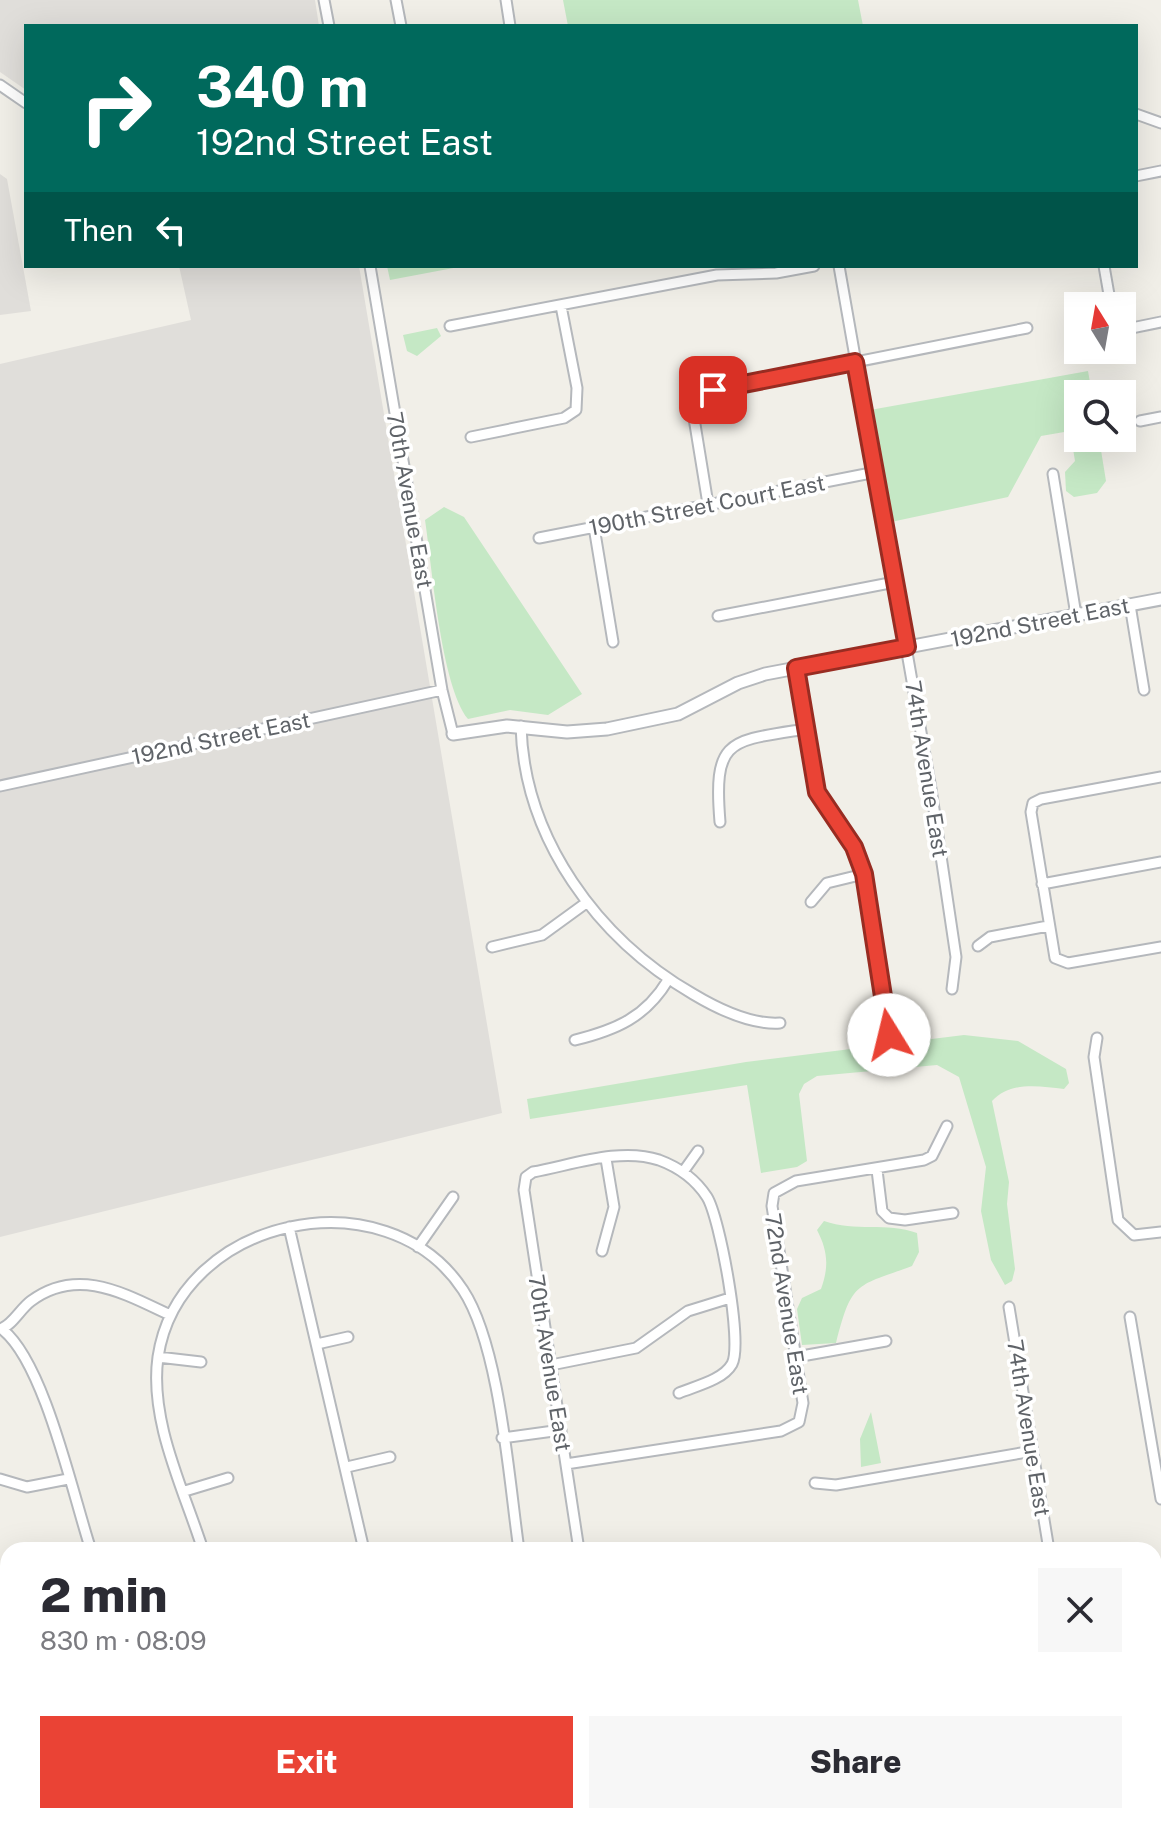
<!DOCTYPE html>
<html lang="en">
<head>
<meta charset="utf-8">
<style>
	body { margin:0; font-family:"Public Sans",sans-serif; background:#f7f7f7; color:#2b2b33; height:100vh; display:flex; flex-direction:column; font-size:30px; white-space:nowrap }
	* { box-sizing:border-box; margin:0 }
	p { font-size:26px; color:#7c7c81 }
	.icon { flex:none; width:44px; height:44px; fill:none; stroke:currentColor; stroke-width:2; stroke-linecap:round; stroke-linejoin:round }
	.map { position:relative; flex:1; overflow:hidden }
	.sheet { position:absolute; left:0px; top:1542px; width:1162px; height:282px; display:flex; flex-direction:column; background:#fff; border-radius:24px 24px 0 0; box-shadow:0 8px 32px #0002 }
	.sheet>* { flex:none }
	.banner { position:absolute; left:24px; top:24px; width:1114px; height:244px; border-radius:0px; box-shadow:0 8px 32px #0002; background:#00695c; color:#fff; overflow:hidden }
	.needle { width:52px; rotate:349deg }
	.controls { position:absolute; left:1064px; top:292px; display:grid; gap:16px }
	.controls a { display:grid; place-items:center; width:72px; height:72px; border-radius:0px; background:#fff; box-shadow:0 8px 32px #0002; font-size:40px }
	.pin { position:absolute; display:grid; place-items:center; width:68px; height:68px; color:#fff; margin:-34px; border-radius:16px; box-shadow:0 4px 12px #0006 }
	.me { position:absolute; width:88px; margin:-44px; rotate:351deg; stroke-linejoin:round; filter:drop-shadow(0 0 6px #0008) }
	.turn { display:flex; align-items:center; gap:28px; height:168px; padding:0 40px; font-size:36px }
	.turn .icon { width:104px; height:104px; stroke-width:2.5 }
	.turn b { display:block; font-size:56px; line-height:68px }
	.then { display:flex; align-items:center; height:76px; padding:0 40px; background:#0003; gap:16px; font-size:30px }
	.round { display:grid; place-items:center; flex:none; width:84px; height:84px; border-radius:0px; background:#f7f7f7 }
	.overview { display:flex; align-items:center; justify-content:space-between; height:136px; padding:0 40px }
	h1 { font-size:48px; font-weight:800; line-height:60px }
	.action { display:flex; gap:16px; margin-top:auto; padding:16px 40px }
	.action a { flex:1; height:92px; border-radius:0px; background:#ea4335; color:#fff; font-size:32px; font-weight:800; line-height:92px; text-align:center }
	.action a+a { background:#f7f7f7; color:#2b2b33 }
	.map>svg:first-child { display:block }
	.industrial { fill:#e0deda }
	.green { fill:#c5e8c5 }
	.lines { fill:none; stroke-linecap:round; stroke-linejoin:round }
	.minor-casing { stroke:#b5b8bc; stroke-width:13 }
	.tertiary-casing { stroke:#b5b8bc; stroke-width:15 }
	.minor { stroke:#fff; stroke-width:9 }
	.tertiary { stroke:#fff; stroke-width:11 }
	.rail-casing { stroke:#b6b7b8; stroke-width:5 }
	.rail { stroke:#fff; stroke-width:2; stroke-dasharray:6; stroke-linecap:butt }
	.route-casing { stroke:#982c22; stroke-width:20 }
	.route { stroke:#ea4335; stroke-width:14 }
	.labels { text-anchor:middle; stroke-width:7; stroke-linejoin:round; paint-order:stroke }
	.street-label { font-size:22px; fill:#5f6368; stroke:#fff }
</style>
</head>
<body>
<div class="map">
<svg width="1161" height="1823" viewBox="0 0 1161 1823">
	<rect width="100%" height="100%" fill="#f1efe8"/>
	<path class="industrial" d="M0,0H315L319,26H26V90L0,72Z
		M0,174L7,179L31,311L0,315Z
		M179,266H359L502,1113L0,1237V364L191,320Z"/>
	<path class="green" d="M563,0H858L863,26H568Z
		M387,266H464L390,280Z
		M437,328L441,336L417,356L407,351L403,335Z
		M1088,371L1092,394H1078V438H1099L1106,481L1097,493L1074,497L1066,491L1065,472L1075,461L1070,431L1041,436L1008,497L891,522L870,410Z
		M444,507L464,517L582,694L548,715L510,710L468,719C441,686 432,566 425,520Z
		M964,1035L1018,1041L1066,1069L1069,1083L1064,1089C1039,1086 1011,1081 992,1101L1009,1182L1007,1204L1015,1269L1012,1281L1005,1285L991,1260L981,1211L986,1167L959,1077L937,1065L817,1076L804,1084L799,1094L807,1161L797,1167L761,1173L747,1085L530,1119L527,1099L746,1062Z
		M824,1221C855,1232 887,1222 917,1233L919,1252L912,1266C855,1287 852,1281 836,1343L802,1345L797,1309L802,1298L821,1289C829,1267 828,1251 817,1230Z
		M871,1412L881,1463L861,1467L860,1439Z"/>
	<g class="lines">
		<defs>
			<path id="minor" d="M324,0L329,26
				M396,0L401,26
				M506,0L510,26
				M0,85L26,103
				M1136,114L1161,123
				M1136,176L1161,171
				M370,266L442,690L453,734
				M839,266L931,789L956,957L952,989
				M1104,266L1111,306
				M450,326L717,275L776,273L814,266
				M1122,330L1161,322
				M1140,421L1161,417
				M471,437L564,418L576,410L577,388L561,306
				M1053,474L1076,615
				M708,504L692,406L704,392L1027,328
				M594,527L613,642
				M539,538L876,472
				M1130,605L1144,690
				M718,616L895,582
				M796,668L817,792L854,847L864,874L889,1035
				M521,726C524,839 598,939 693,994C718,1009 750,1025 780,1023
				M1161,777L1041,799L1033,803L1031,812L1055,958L1068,963L1161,947
				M0,786L442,690
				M720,822C713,738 729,741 806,729
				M1042,884L1161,862
				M811,902L827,883L864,874
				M978,946L990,937L1048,926
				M492,947L542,935L586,903
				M1097,1038L1094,1057L1118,1220L1134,1235L1161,1232
				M575,1040C616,1030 646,1017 668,980
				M877,1170L882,1211L889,1218L905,1220L953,1213
				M683,1172L698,1151
				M289,1227L364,1550
				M418,1247L453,1197
				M602,1251L614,1207L606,1159
				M1009,1307L1049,1550
				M1130,1317L1161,1499
				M0,1329C12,1326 20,1309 31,1301C78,1266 125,1294 170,1315
				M3,1330C45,1364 73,1496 91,1550
				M317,1344L348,1337
				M158,1357L201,1362
				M796,1357L886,1341
				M551,1365L636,1348L688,1311L730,1298
				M502,1438L561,1430
				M566,1464L781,1431L799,1422L803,1403L772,1206L774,1193L796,1181L924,1160L932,1156L947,1126
				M347,1467L390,1457
				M0,1479L27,1487L68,1479
				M815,1483L836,1485L1033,1451
				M185,1491L228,1478
				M203,1550C184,1490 149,1421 158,1357C179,1217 386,1173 463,1290C500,1346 509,1481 519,1550
				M579,1550L524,1190L526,1177L533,1172C572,1165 620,1147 659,1160C678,1167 696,1180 707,1197C720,1218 743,1344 732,1364C723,1380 696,1386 679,1393
				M0,1594L8,1595
				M1154,1629L1161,1627
				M1154,1763L1161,1764
				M201,1816L212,1823
				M345,1816L353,1823
				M554,1816L558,1823
				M621,1816L622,1823
				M791,1816L792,1823
				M854,1816L855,1823
				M941,1816L942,1823
				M1030,1816L1031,1823
				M1092,1816L1093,1823
				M285,1823L292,1816"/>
			<path id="tertiary" d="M453,734L507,726L567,732L607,729L678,714L738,683L765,674L1161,599"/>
		</defs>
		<use href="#minor" class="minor-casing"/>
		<use href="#tertiary" class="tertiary-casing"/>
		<use href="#minor" class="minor"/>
		<use href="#tertiary" class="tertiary"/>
		<defs>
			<path id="rail" d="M0,1732L8,1740
				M86,1816L93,1823"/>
		</defs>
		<use href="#rail" class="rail-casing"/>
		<use href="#rail" class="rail"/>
	</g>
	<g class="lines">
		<defs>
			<path id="route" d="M713,390L855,362L907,647L796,668L817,792L854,847L864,874L889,1035"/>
		</defs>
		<use href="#route" class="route-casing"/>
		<use href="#route" class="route"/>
	</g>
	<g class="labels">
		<g class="street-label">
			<text transform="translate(410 500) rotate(80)" y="8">70th Avenue East</text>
			<text transform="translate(707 505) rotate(-11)" y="8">190th Street Court East</text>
			<text transform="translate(1040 622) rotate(-11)" y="8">192nd Street East</text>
			<text transform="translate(221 738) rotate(-12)" y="8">192nd Street East</text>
			<text transform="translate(927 769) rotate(81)" y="8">74th Avenue East</text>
			<text transform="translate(787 1304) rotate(81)" y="8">72nd Avenue East</text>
			<text transform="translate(550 1363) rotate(81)" y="8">70th Avenue East</text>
			<text transform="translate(1029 1428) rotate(81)" y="8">74th Avenue East</text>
		</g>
	</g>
</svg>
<div class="controls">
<a><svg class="needle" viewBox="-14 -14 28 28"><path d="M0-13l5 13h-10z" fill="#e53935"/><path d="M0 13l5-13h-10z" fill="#7c7c81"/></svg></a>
<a><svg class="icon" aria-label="search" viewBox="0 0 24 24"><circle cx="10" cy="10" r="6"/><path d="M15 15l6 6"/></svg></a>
</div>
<div class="pin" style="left:713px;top:390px;background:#d93025"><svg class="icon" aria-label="arrive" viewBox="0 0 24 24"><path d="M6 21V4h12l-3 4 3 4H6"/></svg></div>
<svg class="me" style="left:889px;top:1035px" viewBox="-20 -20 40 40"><circle r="19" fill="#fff"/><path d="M0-13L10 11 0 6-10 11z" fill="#ea4335"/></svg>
<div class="banner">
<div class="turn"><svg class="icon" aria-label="right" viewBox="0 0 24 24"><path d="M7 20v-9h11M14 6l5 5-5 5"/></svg><div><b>340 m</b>192nd Street East</div></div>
<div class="then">Then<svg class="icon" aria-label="left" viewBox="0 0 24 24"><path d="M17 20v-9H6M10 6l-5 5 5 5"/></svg></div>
</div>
<section class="sheet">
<div class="overview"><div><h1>2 min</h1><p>830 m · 08:09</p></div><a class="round"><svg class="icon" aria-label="close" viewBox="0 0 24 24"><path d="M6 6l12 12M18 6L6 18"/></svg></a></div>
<div class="action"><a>Exit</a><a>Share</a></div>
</section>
</div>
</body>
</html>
